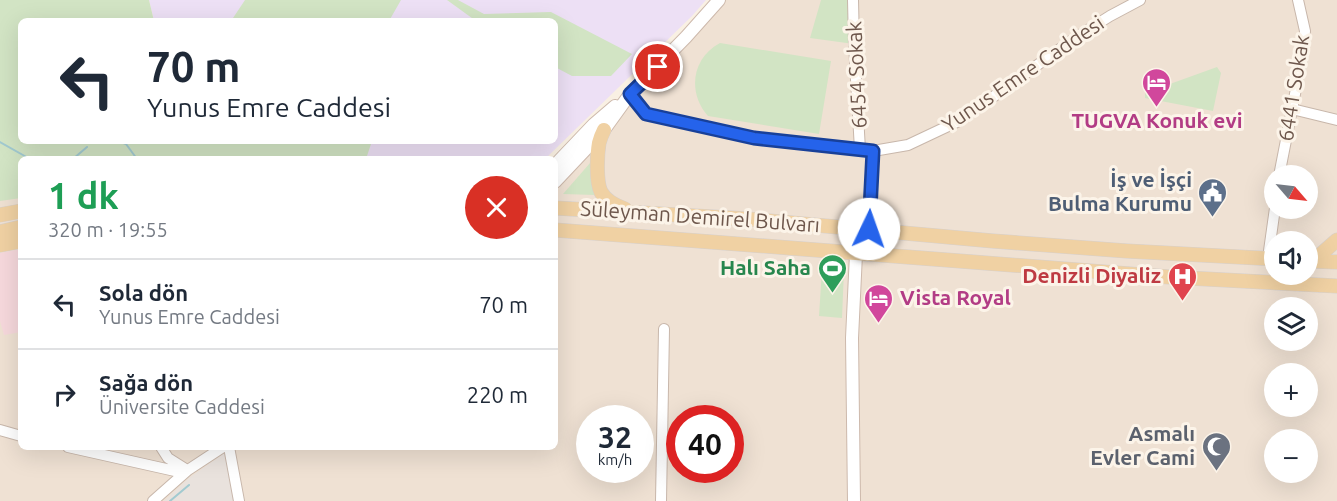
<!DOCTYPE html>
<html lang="tr">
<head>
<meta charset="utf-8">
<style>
	body { margin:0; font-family:Ubuntu,sans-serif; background:#f2f2f3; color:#1f2937; height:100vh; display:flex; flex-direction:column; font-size:22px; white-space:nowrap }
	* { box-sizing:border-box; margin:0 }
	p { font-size:20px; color:#747a83 }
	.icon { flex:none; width:33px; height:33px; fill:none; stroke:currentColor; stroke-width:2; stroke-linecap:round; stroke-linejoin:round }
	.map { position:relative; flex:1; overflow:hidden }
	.details { position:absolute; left:18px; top:156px; width:540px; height:294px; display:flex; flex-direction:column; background:#fff; border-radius:9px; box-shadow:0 6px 24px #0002 }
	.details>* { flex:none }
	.banner { position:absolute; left:18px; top:18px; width:540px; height:126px; border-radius:9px; box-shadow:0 6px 24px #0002; background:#fff; color:#1f2937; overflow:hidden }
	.needle { width:39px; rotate:118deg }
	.buttons { position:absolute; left:1264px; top:165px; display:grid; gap:12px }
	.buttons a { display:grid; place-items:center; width:54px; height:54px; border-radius:50%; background:#fff; box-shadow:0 6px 24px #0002; font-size:30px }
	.speed { position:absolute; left:576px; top:405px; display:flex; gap:12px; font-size:30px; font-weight:700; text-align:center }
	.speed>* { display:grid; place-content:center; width:78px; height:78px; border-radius:50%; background:#fff; box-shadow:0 6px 24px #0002; line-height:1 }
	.speed small { font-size:15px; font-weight:400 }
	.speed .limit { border:9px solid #d22; background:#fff; color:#111 }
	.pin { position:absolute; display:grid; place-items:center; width:51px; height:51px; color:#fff; margin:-26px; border:3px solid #fff; border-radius:50%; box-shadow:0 2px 6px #0007 }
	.me { position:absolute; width:66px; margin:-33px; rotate:3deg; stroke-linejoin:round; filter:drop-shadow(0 0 4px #0008) }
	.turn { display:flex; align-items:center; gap:21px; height:126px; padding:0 30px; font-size:27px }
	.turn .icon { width:78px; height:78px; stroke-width:2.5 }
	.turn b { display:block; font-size:42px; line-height:51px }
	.round { display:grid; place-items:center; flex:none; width:63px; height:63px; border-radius:32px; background:#f2f2f3 }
	.headline { display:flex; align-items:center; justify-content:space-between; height:102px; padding:0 30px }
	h1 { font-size:36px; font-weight:600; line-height:45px; color:#1e9e55 }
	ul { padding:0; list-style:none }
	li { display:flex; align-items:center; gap:18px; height:90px; padding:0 30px; border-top:2px solid #e0e1e3 }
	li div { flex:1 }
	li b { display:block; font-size:22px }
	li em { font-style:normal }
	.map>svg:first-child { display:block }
	.residential { fill:#efe1d3; fill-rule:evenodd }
	.industrial { fill:#e9e2dd }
	.education { fill:#ede0f5 }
	.medical { fill:#f6d8dc }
	.green { fill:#d2e4c4 }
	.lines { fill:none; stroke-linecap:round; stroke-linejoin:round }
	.stream { stroke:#a2cad0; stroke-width:2 }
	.tertiary-casing { stroke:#c8b7ab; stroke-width:12 }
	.secondary-casing { stroke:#cdb9ac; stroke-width:14 }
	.primary-casing { stroke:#d6d0cd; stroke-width:15 }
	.tertiary { stroke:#fff; stroke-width:10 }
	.secondary { stroke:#fff; stroke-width:12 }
	.primary { stroke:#f0d1a3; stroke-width:14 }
	.route-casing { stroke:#184099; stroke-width:15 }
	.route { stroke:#2563eb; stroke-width:10 }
	.labels { text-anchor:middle; stroke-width:6; stroke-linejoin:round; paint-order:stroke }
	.street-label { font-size:21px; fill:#6e574c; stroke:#fcf4e9 }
	.hotel-label { font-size:21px; font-weight:bold; fill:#b23c85; stroke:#fcf4e9 }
	.service-label { font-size:21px; font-weight:bold; fill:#4e5e75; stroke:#fcf4e9; text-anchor:end }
	.leisure-label { font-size:21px; font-weight:bold; fill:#27864d; stroke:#fcf4e9; text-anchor:end }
	.health-label { font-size:21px; font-weight:bold; fill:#be3a42; stroke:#fcf4e9; text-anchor:end }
	.worship-label { font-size:21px; font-weight:bold; fill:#5b616d; stroke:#fcf4e9; text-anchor:end }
</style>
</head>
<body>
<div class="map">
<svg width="1337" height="501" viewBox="0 0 1337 501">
	<rect width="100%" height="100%" fill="#f9f0e3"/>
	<path class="residential" d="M718,0H1337V501H0V195L21,189V447H555V180ZM1275,176H1308V208H1275ZM1275,242H1308V274H1275ZM1275,308H1308V340H1275ZM1275,374H1308V406H1275ZM590,418H640V470H590ZM680,418H730V470H680ZM1275,440H1308V472H1275Z"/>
	<path class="industrial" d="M233,447L244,501H164L189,478Z"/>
	<path class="education" d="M149,0H706L692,16L545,159H364L320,141H555V21H154Z"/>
	<path class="medical" d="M21,249V332L4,335L0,321V253Z"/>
	<path class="green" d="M0,0H149L154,21H21V141H372L366,159H21V198L0,201Z
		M245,0H401L389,21H231Z
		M447,0H458L484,14L551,12L632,54L611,76H572L555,67V21H476Z
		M821,0H853L854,44L810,38Z
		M720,43L831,61L819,134L708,116C687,92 692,58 720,43Z
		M1217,67L1221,73L1213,111L1145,98V93Z
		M590,163L591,181L595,195L563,194Z
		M822,269L844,270L842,318L819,316Z"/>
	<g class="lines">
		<path class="stream" d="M118,141L126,144L137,159
			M0,142L30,159
			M73,159L87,147
			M170,501L189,485"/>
		<defs>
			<path id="tertiary" d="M853,0L854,44L860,150
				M630,94L646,114L754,138L873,151L908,145L961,120L1075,38L1110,16L1140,0
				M1292,109L1337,120
				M1279,176L1303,53L1305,31L1298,0
				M869,229L873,151
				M1268,258L1275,208
				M0,430L21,436
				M68,447L184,473
				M161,447L168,458L187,470
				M229,447L239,501
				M153,501L188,470L223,447
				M661,501L664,329"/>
			<path id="secondary" d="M555,165L594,124L615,106
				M555,182L604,130L630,94L686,37L719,0
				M854,501L852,338L856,254"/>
			<path id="primary" d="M604,130C602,134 600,139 599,143C597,155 596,182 601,192C606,201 616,206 625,209
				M555,208L748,219L993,241L1127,251L1275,259
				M0,215L21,211
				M555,230L1169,277L1337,286
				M0,232L21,227
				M0,245L21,241
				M1310,261L1337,262
				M1313,261L1337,240"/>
		</defs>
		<use href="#tertiary" class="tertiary-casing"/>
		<use href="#secondary" class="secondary-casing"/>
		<use href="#primary" class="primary-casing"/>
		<use href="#tertiary" class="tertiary"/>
		<use href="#secondary" class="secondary"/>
		<use href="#primary" class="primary"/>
	</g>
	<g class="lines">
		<defs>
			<path id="route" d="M658,67L630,94L646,114L754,138L873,151L869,229"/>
		</defs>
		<use href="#route" class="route-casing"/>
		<use href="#route" class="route"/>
	</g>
	<defs>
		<symbol id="hotel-pin" viewBox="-11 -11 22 30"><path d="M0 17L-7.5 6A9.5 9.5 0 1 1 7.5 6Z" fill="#d1479c" stroke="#fcf4e9"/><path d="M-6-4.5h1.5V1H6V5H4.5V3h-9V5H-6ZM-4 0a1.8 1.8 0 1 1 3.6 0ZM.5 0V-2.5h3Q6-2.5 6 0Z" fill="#fff"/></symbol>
		<symbol id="civic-pin" viewBox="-11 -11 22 30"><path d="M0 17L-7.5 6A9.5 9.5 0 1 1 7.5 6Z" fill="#5c6f8a" stroke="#fcf4e9"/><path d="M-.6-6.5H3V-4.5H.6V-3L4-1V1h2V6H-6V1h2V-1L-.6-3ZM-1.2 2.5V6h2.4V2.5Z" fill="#fff"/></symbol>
		<symbol id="stadium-pin" viewBox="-11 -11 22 30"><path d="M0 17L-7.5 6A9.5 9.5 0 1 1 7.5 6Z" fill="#2e9e5b" stroke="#fcf4e9"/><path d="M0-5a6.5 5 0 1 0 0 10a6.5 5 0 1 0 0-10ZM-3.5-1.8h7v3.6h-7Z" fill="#fff"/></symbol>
		<symbol id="hospital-pin" viewBox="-11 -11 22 30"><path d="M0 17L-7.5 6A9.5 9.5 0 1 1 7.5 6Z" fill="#e0444e" stroke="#fcf4e9"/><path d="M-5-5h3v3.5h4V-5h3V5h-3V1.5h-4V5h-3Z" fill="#fff"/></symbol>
		<symbol id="mosque-pin" viewBox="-11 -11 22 30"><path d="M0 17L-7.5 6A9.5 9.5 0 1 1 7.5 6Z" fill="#6b7280" stroke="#fcf4e9"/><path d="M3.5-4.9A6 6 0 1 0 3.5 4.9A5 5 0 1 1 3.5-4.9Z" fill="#fff"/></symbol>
	</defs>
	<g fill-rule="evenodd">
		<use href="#hotel-pin" x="1140" y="66" width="33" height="45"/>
		<use href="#civic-pin" x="1196" y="176" width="33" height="45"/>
		<use href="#stadium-pin" x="816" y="252" width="33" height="45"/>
		<use href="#hospital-pin" x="1166" y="260" width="33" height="45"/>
		<use href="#hotel-pin" x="862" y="282" width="33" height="45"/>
		<use href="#mosque-pin" x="1200" y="430" width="33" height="45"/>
	</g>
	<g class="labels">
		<g class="street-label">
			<text transform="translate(1023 74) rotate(-34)" y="7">Yunus Emre Caddesi</text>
			<text transform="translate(857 75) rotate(-93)" y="7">6454 Sokak</text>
			<text transform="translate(1294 88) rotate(-81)" y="7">6441 Sokak</text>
			<text transform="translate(700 217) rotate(4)" y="7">Süleyman Demirel Bulvarı</text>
		</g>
		<g class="hotel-label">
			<text x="1157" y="128">TUGVA Konuk evi</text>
			<text x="900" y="305" text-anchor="start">Vista Royal</text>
		</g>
		<g class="service-label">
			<text x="1192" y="187">İş ve İşçi<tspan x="1192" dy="24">Bulma Kurumu</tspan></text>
		</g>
		<g class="leisure-label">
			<text x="811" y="275">Halı Saha</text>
		</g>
		<g class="health-label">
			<text x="1161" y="283">Denizli Diyaliz</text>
		</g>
		<g class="worship-label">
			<text x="1195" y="441">Asmalı<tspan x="1195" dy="24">Evler Cami</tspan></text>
		</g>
	</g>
</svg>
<div class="buttons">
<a><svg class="needle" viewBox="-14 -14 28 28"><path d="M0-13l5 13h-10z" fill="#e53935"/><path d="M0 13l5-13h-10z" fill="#747a83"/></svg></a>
<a><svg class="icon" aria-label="sound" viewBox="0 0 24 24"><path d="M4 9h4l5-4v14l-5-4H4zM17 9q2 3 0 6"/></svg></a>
<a><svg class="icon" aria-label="layers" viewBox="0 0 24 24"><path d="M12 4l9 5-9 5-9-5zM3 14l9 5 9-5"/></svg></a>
<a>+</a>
<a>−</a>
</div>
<div class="speed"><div>32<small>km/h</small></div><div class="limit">40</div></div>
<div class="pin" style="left:658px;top:67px;background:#d93025"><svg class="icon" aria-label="arrive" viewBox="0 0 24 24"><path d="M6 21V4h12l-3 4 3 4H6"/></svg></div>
<svg class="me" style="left:869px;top:229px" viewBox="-20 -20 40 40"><circle r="19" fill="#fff"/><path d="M0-13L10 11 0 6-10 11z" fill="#2563eb"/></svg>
<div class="banner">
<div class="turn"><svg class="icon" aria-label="left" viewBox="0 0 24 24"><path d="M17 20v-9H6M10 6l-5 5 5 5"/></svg><div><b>70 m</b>Yunus Emre Caddesi</div></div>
</div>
<section class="details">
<div class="headline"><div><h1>1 dk</h1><p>320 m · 19:55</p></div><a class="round" style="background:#d93025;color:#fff"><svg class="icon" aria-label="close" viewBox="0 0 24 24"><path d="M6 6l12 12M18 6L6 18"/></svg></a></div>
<ul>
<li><svg class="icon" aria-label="left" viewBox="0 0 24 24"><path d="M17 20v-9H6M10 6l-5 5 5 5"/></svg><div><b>Sola dön</b><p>Yunus Emre Caddesi</p></div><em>70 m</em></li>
<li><svg class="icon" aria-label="right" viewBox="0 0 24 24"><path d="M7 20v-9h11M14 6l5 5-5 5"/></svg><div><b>Sağa dön</b><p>Üniversite Caddesi</p></div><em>220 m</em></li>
</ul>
</section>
</div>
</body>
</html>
